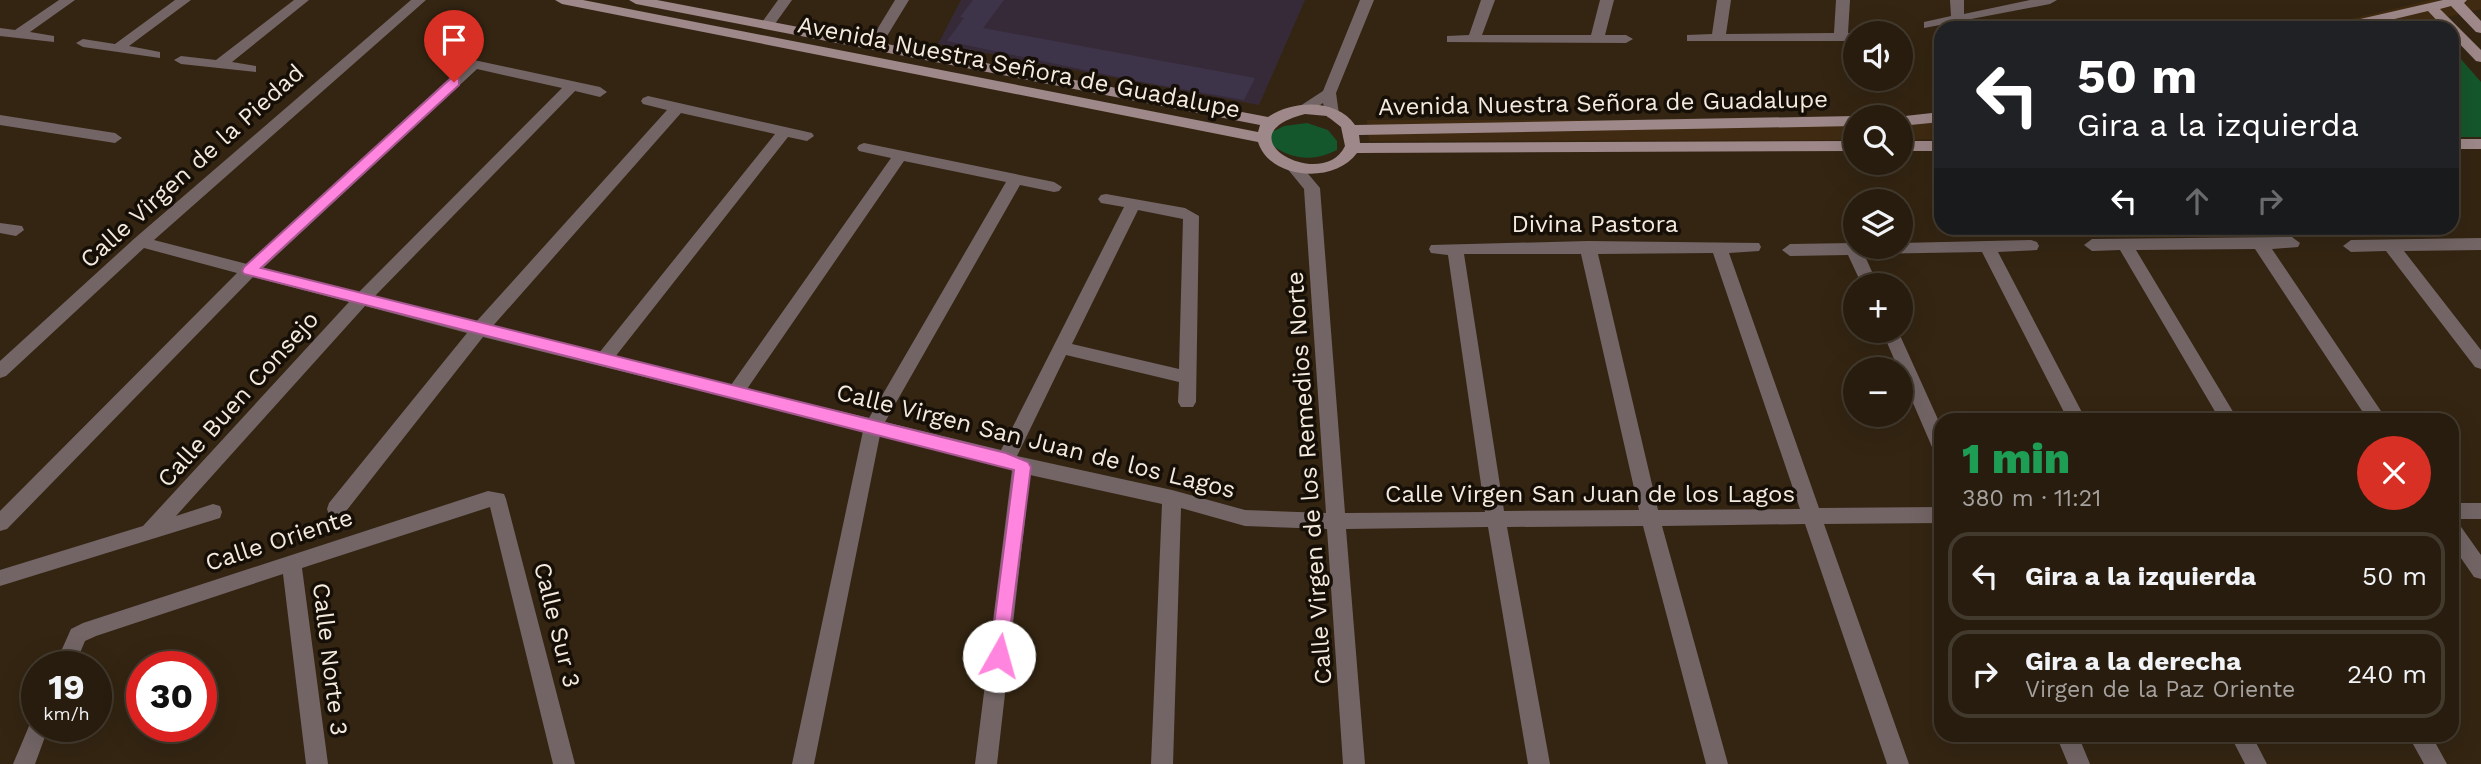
<!DOCTYPE html>
<html lang="es">
<head>
<meta charset="utf-8">
<style>
	body { margin:0; font-family:"Work Sans",sans-serif; background:#2f2517; color:#f1f3f6; height:100vh; display:flex; flex-direction:column; font-size:26px; white-space:nowrap }
	* { box-sizing:border-box; margin:0 }
	p { font-size:23px; color:#a4a19e }
	.icon { flex:none; width:38px; height:38px; fill:none; stroke:currentColor; stroke-width:2; stroke-linecap:round; stroke-linejoin:round }
	.map { position:relative; flex:1; overflow:hidden }
	.panel { position:absolute; left:1934px; top:413px; width:525px; height:329px; display:flex; flex-direction:column; background:#271c0e; border-radius:21px; box-shadow:0 7px 28px #0002,0 0 0 2px #433a2e }
	.panel>* { flex:none }
	.guide { position:absolute; left:1934px; top:21px; width:525px; height:214px; border-radius:21px; box-shadow:0 7px 28px #0002,0 0 0 2px #433a2e; background:#202124; color:#fff; overflow:hidden }
	.buttons { position:absolute; left:1843px; top:21px; display:grid; gap:14px }
	.buttons a { display:grid; place-items:center; width:70px; height:70px; border-radius:50%; background:#271c0e; box-shadow:0 7px 28px #0002,0 0 0 2px #433a2e; font-size:35px }
	.speed { position:absolute; left:21px; top:651px; display:flex; gap:14px; font-size:35px; font-weight:700; text-align:center }
	.speed>* { display:grid; place-content:center; width:91px; height:91px; border-radius:50%; background:#271c0e; box-shadow:0 7px 28px #0002,0 0 0 2px #433a2e; line-height:1 }
	.speed small { font-size:18px; font-weight:400 }
	.speed .limit { border:10px solid #d22; background:#fff; color:#111 }
	.pin { position:absolute; display:grid; place-items:center; width:60px; height:60px; color:#fff; margin:-72px -30px; border-radius:50% 50% 50% 0; rotate:-45deg; box-shadow:0 0 7px #0007 }
	.pin .icon { rotate:45deg }
	.me { position:absolute; width:77px; margin:-38px; rotate:7deg; stroke-linejoin:round; filter:drop-shadow(0 0 5px #0008) }
	.turn { display:flex; align-items:center; gap:24px; height:147px; padding:0 28px; font-size:32px }
	.turn .icon { width:91px; height:91px; stroke-width:2.5 }
	.turn b { display:block; font-size:49px; line-height:60px }
	.lanes { display:flex; align-items:center; height:66px; padding:0 28px; background:#0003; justify-content:center; gap:35px; direction:ltr }
	.lanes .off { opacity:.35 }
	.round { display:grid; place-items:center; flex:none; width:74px; height:74px; border-radius:37px; background:#2f2517 }
	.overview { display:flex; align-items:center; justify-content:space-between; height:119px; padding:0 28px }
	h1 { font-size:42px; font-weight:800; line-height:52px; color:#1e9e55 }
	ul { padding:0; list-style:none }
	li { display:flex; align-items:center; gap:21px; height:88px; margin:0 14px 10px; padding:0 14px; border:4px solid #433a2e; border-radius:21px }
	li div { flex:1 }
	li b { display:block; font-size:26px }
	li em { font-style:normal }
	.map>svg:first-child { display:block }
	.built { fill:#402b12 }
	.education { fill:#372a38 }
	.green { fill:#15572c }
	.building { fill:#3d344a }
	.lines { fill:none; stroke-linecap:round; stroke-linejoin:round }
	.street { fill:#736566; fill-rule:evenodd }
	.secondary { fill:#9e8889; fill-rule:evenodd }
	.route { fill:#ff85de; stroke:#a65690; stroke-width:2 }
	.labels { text-anchor:middle; stroke-width:7; stroke-linejoin:round; paint-order:stroke }
	.street-label { font-size:24px; fill:#f4eade; stroke:#160f07 }
</style>
</head>
<body>
<div class="map">
<svg width="2481" height="764" viewBox="0 0 2481 764">
	<rect width="100%" height="100%" fill="#342512"/>
	<path class="built" d="M2431,0H2481V9L2401,28H2313Z
		M1941,116V139L1901,140L1900,120Z
		M1367,120H1855V140L1369,141Z"/>
	<path class="education" d="M961,0H1305L1259,105L938,44Z"/>
	<path class="green" d="M2452,49L2481,82V137H2452Z
		M1307,123L1328,130L1337,141V150C1314,162 1290,160 1269,143L1270,133L1284,126Z"/>
	<path class="building" d="M973,0H1004L983,28L1255,78L1244,100L1137,81L947,41L964,18L960,17Z"/>
	<g class="lines">
		<path class="street" d="M59,0H75L30,32L54,36V42L0,36V28L15,30Z
			M175,0H191L129,46L160,52V58L83,47L76,43L83,39L115,44Z
			M294,0H309L232,62L256,66V72L181,64L174,60L181,56L216,60Z
			M411,0H426L154,240L247,264L463,66L441,61L439,58L446,54L600,87L607,92L600,97L575,91L374,297L475,323L667,110L643,104L641,101L643,98L648,96L812,133L814,136L807,141L788,137L615,357L731,385L891,158L859,151L857,148L859,145L864,143L1054,182L1062,187L1059,191L1054,192L1020,185L885,422L1001,450L1124,207L1101,203L1098,199L1101,195L1106,194L1185,208L1199,216L1196,402L1193,407H1181L1178,402L1179,382L1066,355L1017,456L1172,490L1245,510L1326,513L1304,189L1286,167L1289,163H1299L1320,188L1345,513L1485,512L1448,255L1431,253L1429,249L1431,245L1588,241L1759,243L1761,247L1759,251L1729,253L1819,508L1941,507V523L1824,524L1909,764H1887L1805,524L1662,526L1728,764H1706L1643,526L1507,527L1550,764H1528L1488,527L1346,529L1365,764H1343L1327,529L1245,526L1181,508L1173,764H1151L1162,504L1030,475L997,764H975L1012,470L880,435L814,764H792L863,431L483,337L343,515L336,517L329,515L327,509L329,503L467,333L365,306L176,516L213,504L220,506L222,512L220,518L0,586V570L143,526L349,302L253,277L7,529L0,531V511L237,273L144,248L6,376L0,378V361L135,238ZM477,69L562,88L358,293L263,268ZM681,113L775,134L599,353L492,327ZM904,161L1006,182L869,418L747,389ZM1138,210L1183,219L1179,369L1072,344ZM1713,253L1800,509L1658,510L1598,254ZM1464,254H1581L1639,510L1504,511Z
			M778,0H792L772,28H762L760,25Z
			M895,0H909L879,49H869L867,46Z
			M1360,0H1374L1336,93L1339,114L1332,119L1327,117L1323,103L1310,112H1300L1298,109L1300,106L1323,91Z
			M1481,0H1495L1482,35H1591L1600,0H1614L1605,35H1626L1633,39L1626,43L1447,42V36L1469,35Z
			M1717,0H1731L1726,34L1834,33L1836,0H1850L1848,33H1857L1855,41H1687V35L1712,34Z
			M1950,0H1964V14L2030,0H2057L2050,4L1924,28V22L1951,16Z
			M0,115L115,133L122,138L115,143L0,125Z
			M0,223L22,226L24,230L16,236L0,233Z
			M2292,237L2300,243L2298,247L2272,249L2387,420H2368L2255,249L2136,250L2238,420H2220L2120,250L2092,251L2084,245L2092,239Z
			M2481,238V250L2404,251L2481,350V369L2475,367L2386,251L2351,252L2343,246L2351,240Z
			M2031,240L2037,242L2039,246L2037,250L1998,252L2086,420H2068L1982,252L1864,254L1878,285H1862L1848,255L1790,256L1782,250L1790,244L1855,243V247H1900V243Z
			M1882,331H1898L1941,426V454L1935,452L1932,447Z
			M488,491L504,494L506,499L575,764H553L490,507L302,568L328,764H306L283,574L96,636L85,641L74,667H54L71,629L83,623Z
			M2452,503H2481V519H2452Z
			M2452,522L2459,524L2481,555V579L2474,577L2452,545Z
			M37,717V726H49L35,764H13L32,719Z
			M2056,735H2078L2090,764H2068Z
			M2230,735H2252L2267,764H2245Z
			M2408,735H2431L2447,764H2424Z"/>
		<path class="secondary" d="M555,0H583L1258,132L1260,125L636,4L629,0H657L1268,117C1292,100 1337,98 1355,125L1855,116L1859,117H1855V126L1359,135L1360,143L1855,141V151L1357,153C1335,184 1270,180 1258,142L562,4ZM1305,114L1327,116L1341,127L1345,146C1323,193 1219,136 1305,114Z
			M2443,0H2467L2464,3L2481,21V33L2476,32L2451,6L2440,9L2481,50V62L2476,61L2452,36V28H2444L2428,11L2357,28H2332L2334,25Z
			M1941,112V122L1900,126V117H1896Z
			M2452,139H2481V149H2452Z
			M1900,141H1941V151H1900Z"/>
	</g>
	<path class="route" d="M454,78L459,79V85L261,268L1006,453L1028,462L1031,467L1006,662L999,664L993,662L990,656L1014,470L244,274L242,271L244,267L450,79Z"/>
	<g class="labels">
		<g class="street-label">
			<text transform="translate(1019 67) rotate(11)" y="8">Avenida Nuestra Señora de Guadalupe</text>
			<text transform="translate(1603 103) rotate(-1)" y="8">Avenida Nuestra Señora de Guadalupe</text>
			<text transform="translate(192 166) rotate(-42)" y="8">Calle Virgen de la Piedad</text>
			<text x="1595" y="232">Divina Pastora</text>
			<text transform="translate(238 399) rotate(-48)" y="8">Calle Buen Consejo</text>
			<text transform="translate(1036 441) rotate(14)" y="8">Calle Virgen San Juan de los Lagos</text>
			<text transform="translate(1309 478) rotate(-94)" y="8">Calle Virgen de los Remedios Norte</text>
			<text x="1590" y="502">Calle Virgen San Juan de los Lagos</text>
			<text transform="translate(279 540) rotate(-18)" y="8">Calle Oriente</text>
			<text transform="translate(557 625) rotate(76)" y="8">Calle Sur 3</text>
			<text transform="translate(330 659) rotate(83)" y="8">Calle Norte 3</text>
		</g>
	</g>
</svg>
<div class="buttons">
<a><svg class="icon" aria-label="sound" viewBox="0 0 24 24"><path d="M4 9h4l5-4v14l-5-4H4zM17 9q2 3 0 6"/></svg></a>
<a><svg class="icon" aria-label="search" viewBox="0 0 24 24"><circle cx="10" cy="10" r="6"/><path d="M15 15l6 6"/></svg></a>
<a><svg class="icon" aria-label="layers" viewBox="0 0 24 24"><path d="M12 4l9 5-9 5-9-5zM3 14l9 5 9-5"/></svg></a>
<a>+</a>
<a>−</a>
</div>
<div class="speed"><div>19<small>km/h</small></div><div class="limit">30</div></div>
<div class="pin" style="left:454px;top:82px;background:#d93025"><svg class="icon" aria-label="arrive" viewBox="0 0 24 24"><path d="M6 21V4h12l-3 4 3 4H6"/></svg></div>
<svg class="me" style="left:999px;top:656px" viewBox="-20 -20 40 40"><circle r="19" fill="#fff"/><path d="M0-13L10 11 0 6-10 11z" fill="#ff85de"/></svg>
<div class="guide">
<div class="turn"><svg class="icon" aria-label="left" viewBox="0 0 24 24"><path d="M17 20v-9H6M10 6l-5 5 5 5"/></svg><div><b>50 m</b>Gira a la izquierda</div></div>
<div class="lanes"><svg class="icon" aria-label="left" viewBox="0 0 24 24"><path d="M17 20v-9H6M10 6l-5 5 5 5"/></svg><svg class="icon off" aria-label="ahead" viewBox="0 0 24 24"><path d="M12 20V5M6 11l6-6 6 6"/></svg><svg class="icon off" aria-label="right" viewBox="0 0 24 24"><path d="M7 20v-9h11M14 6l5 5-5 5"/></svg></div>
</div>
<section class="panel">
<div class="overview"><div><h1>1 min</h1><p>380 m · 11:21</p></div><a class="round" style="background:#d93025;color:#fff"><svg class="icon" aria-label="close" viewBox="0 0 24 24"><path d="M6 6l12 12M18 6L6 18"/></svg></a></div>
<ul>
<li><svg class="icon" aria-label="left" viewBox="0 0 24 24"><path d="M17 20v-9H6M10 6l-5 5 5 5"/></svg><div><b>Gira a la izquierda</b></div><em>50 m</em></li>
<li><svg class="icon" aria-label="right" viewBox="0 0 24 24"><path d="M7 20v-9h11M14 6l5 5-5 5"/></svg><div><b>Gira a la derecha</b><p>Virgen de la Paz Oriente</p></div><em>240 m</em></li>
</ul>
</section>
</div>
</body>
</html>
